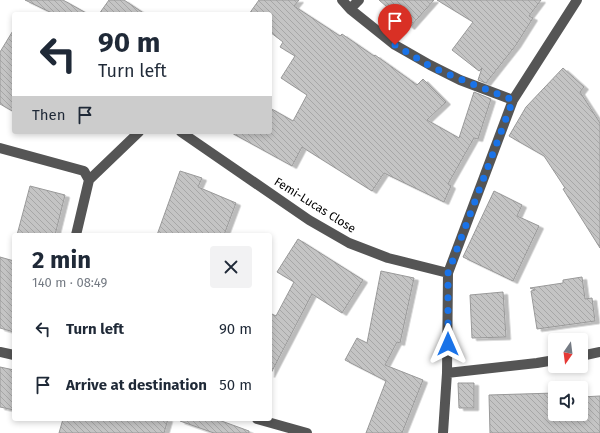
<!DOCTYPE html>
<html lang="en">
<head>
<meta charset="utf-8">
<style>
	body { margin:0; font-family:"Fira Sans",sans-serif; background:#f2f2f3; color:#1f2937; height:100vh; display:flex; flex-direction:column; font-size:15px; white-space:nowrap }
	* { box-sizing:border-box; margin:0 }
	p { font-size:13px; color:#747a83 }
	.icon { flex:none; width:22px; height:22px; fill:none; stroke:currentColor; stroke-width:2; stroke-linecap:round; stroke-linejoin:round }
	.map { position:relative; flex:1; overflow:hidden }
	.drawer { position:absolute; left:12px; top:233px; width:260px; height:188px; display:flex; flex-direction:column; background:#fff; border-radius:4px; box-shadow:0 2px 6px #0003 }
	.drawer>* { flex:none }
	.top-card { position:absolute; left:12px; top:12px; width:260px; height:122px; border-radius:4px; box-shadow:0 2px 6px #0003; background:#fff; color:#1f2937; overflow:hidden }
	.needle { width:26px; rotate:194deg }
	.controls { position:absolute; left:548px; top:333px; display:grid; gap:8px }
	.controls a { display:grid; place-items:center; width:40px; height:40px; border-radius:4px; background:#fff; box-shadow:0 2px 6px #0003; font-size:20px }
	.pin { position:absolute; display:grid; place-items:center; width:34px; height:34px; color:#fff; margin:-41px -17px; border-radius:50% 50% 50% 0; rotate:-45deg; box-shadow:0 0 4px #0007 }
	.pin .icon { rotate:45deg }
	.me { position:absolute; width:44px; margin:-22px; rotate:0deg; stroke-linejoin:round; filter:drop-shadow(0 0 3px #0008) }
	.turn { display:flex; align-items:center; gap:14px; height:84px; padding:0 20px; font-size:18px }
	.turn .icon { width:52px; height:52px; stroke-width:2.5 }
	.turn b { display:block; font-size:28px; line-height:34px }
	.then { display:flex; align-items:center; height:38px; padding:0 20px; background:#0003; gap:8px; font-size:15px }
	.round { display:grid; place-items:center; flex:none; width:42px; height:42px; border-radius:4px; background:#f2f2f3 }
	.overview { display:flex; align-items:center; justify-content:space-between; height:68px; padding:0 20px }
	h1 { font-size:24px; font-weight:700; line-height:30px }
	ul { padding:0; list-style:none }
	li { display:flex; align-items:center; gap:12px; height:56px; padding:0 20px }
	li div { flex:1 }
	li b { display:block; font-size:15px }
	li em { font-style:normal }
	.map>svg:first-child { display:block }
	.building { fill:url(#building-back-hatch); stroke:#999; filter:url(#shadow) }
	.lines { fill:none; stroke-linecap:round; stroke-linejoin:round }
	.minor { stroke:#555; stroke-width:10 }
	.route { stroke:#1a73e8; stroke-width:7; stroke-dasharray:0 12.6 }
	.labels { text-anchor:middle; stroke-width:3; stroke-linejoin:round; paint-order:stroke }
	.street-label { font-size:12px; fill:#000; stroke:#fff }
</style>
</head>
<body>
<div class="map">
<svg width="600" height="433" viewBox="0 0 600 433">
	<defs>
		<pattern id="building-back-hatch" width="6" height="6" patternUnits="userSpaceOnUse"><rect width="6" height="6" fill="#c4c4c4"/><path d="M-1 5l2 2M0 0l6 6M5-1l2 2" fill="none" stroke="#a7a7a7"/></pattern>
		<filter id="shadow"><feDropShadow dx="4.5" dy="2.5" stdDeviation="0" flood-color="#0004"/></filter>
	</defs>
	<rect width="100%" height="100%" fill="#fff"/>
	<path class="building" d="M25,0H63L88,14H54Z
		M109,0H124L145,14H99Z
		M259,0H299L294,6L340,36L342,34L374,56L375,55L417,85L423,79L446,102L427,120L459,138L474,92L491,99L478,139L474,138L448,184L451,186L444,202L384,173L372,191L302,147L292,166L230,132H270V108L293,121L307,95L281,78L295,56L280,47L283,42L270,32V14H249Z
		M379,0H434L410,27Z
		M437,0H541L529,16L533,18L516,45L486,83L478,80L482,68L479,71L452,50L473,22Z
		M14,29V112L0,104V52Z
		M563,68L584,87L580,92L600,123V248L563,189L565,188L544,156L509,136L526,107Z
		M180,171L202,178L198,187L236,203L224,235H157Z
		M30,186L65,195L55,235H17Z
		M494,191L522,205L517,216L539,226L513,281L463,257Z
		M298,239L363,280L342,313L312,294L270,375V313L276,316L294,282L277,272Z
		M0,257L14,261V332L0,328Z
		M381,271L414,278L400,343L397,342L385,365L423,380L402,433H366L386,381L345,360L357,338L367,343Z
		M582,277L585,299L592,298L595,321L537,329L531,291L535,290L530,288L563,283V280Z
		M503,292L506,337L472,338L470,295Z
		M0,367L14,370V410L0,407Z
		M458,383H474V408H459Z
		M555,393V414H581V397L600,396V433H490L489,395Z
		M63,419H168L164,433H59Z
		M181,419H216L249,431V433H214L180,421Z"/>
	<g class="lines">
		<path class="minor" d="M342,0L350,9L395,45L430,65L460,80L513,100
			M350,9L359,0
			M181,132L309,220L349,243L388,258L448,273
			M0,148L84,171L89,180L76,235
			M89,180L139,132
			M0,352L14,355
			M581,356L600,352
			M447,373L537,363L555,360
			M257,419L307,433
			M443,433L447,373L448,273L513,100L577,0"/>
	</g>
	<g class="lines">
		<path class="route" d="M395,45L430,66L450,75L513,100L448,273V344"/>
	</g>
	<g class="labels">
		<g class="street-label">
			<text transform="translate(315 205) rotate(32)" y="4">Femi-Lucas Close</text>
		</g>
	</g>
</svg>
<div class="controls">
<a><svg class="needle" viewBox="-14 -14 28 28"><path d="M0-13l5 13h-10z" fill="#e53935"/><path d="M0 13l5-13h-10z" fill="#747a83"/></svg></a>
<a><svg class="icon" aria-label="sound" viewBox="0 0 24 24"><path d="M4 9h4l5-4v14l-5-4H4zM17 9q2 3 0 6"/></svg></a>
</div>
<div class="pin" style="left:395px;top:45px;background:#d93025"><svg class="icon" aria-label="arrive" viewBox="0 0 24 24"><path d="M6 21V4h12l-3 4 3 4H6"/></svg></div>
<svg class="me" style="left:448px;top:344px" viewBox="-20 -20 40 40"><path d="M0-17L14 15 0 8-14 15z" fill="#1a73e8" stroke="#fff" stroke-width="4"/></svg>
<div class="top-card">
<div class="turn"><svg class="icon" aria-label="left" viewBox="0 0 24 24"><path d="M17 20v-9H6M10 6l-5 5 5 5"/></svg><div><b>90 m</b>Turn left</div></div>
<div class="then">Then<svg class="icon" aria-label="arrive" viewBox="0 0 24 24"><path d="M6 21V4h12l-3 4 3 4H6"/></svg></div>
</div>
<section class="drawer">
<div class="overview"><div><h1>2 min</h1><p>140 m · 08:49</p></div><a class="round"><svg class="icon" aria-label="close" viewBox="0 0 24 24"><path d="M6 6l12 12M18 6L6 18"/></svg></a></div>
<ul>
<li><svg class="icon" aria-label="left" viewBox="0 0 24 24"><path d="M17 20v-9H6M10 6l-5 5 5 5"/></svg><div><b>Turn left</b></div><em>90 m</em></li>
<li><svg class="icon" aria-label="arrive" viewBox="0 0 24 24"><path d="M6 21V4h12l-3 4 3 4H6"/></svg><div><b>Arrive at destination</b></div><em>50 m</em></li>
</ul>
</section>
</div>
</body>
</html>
